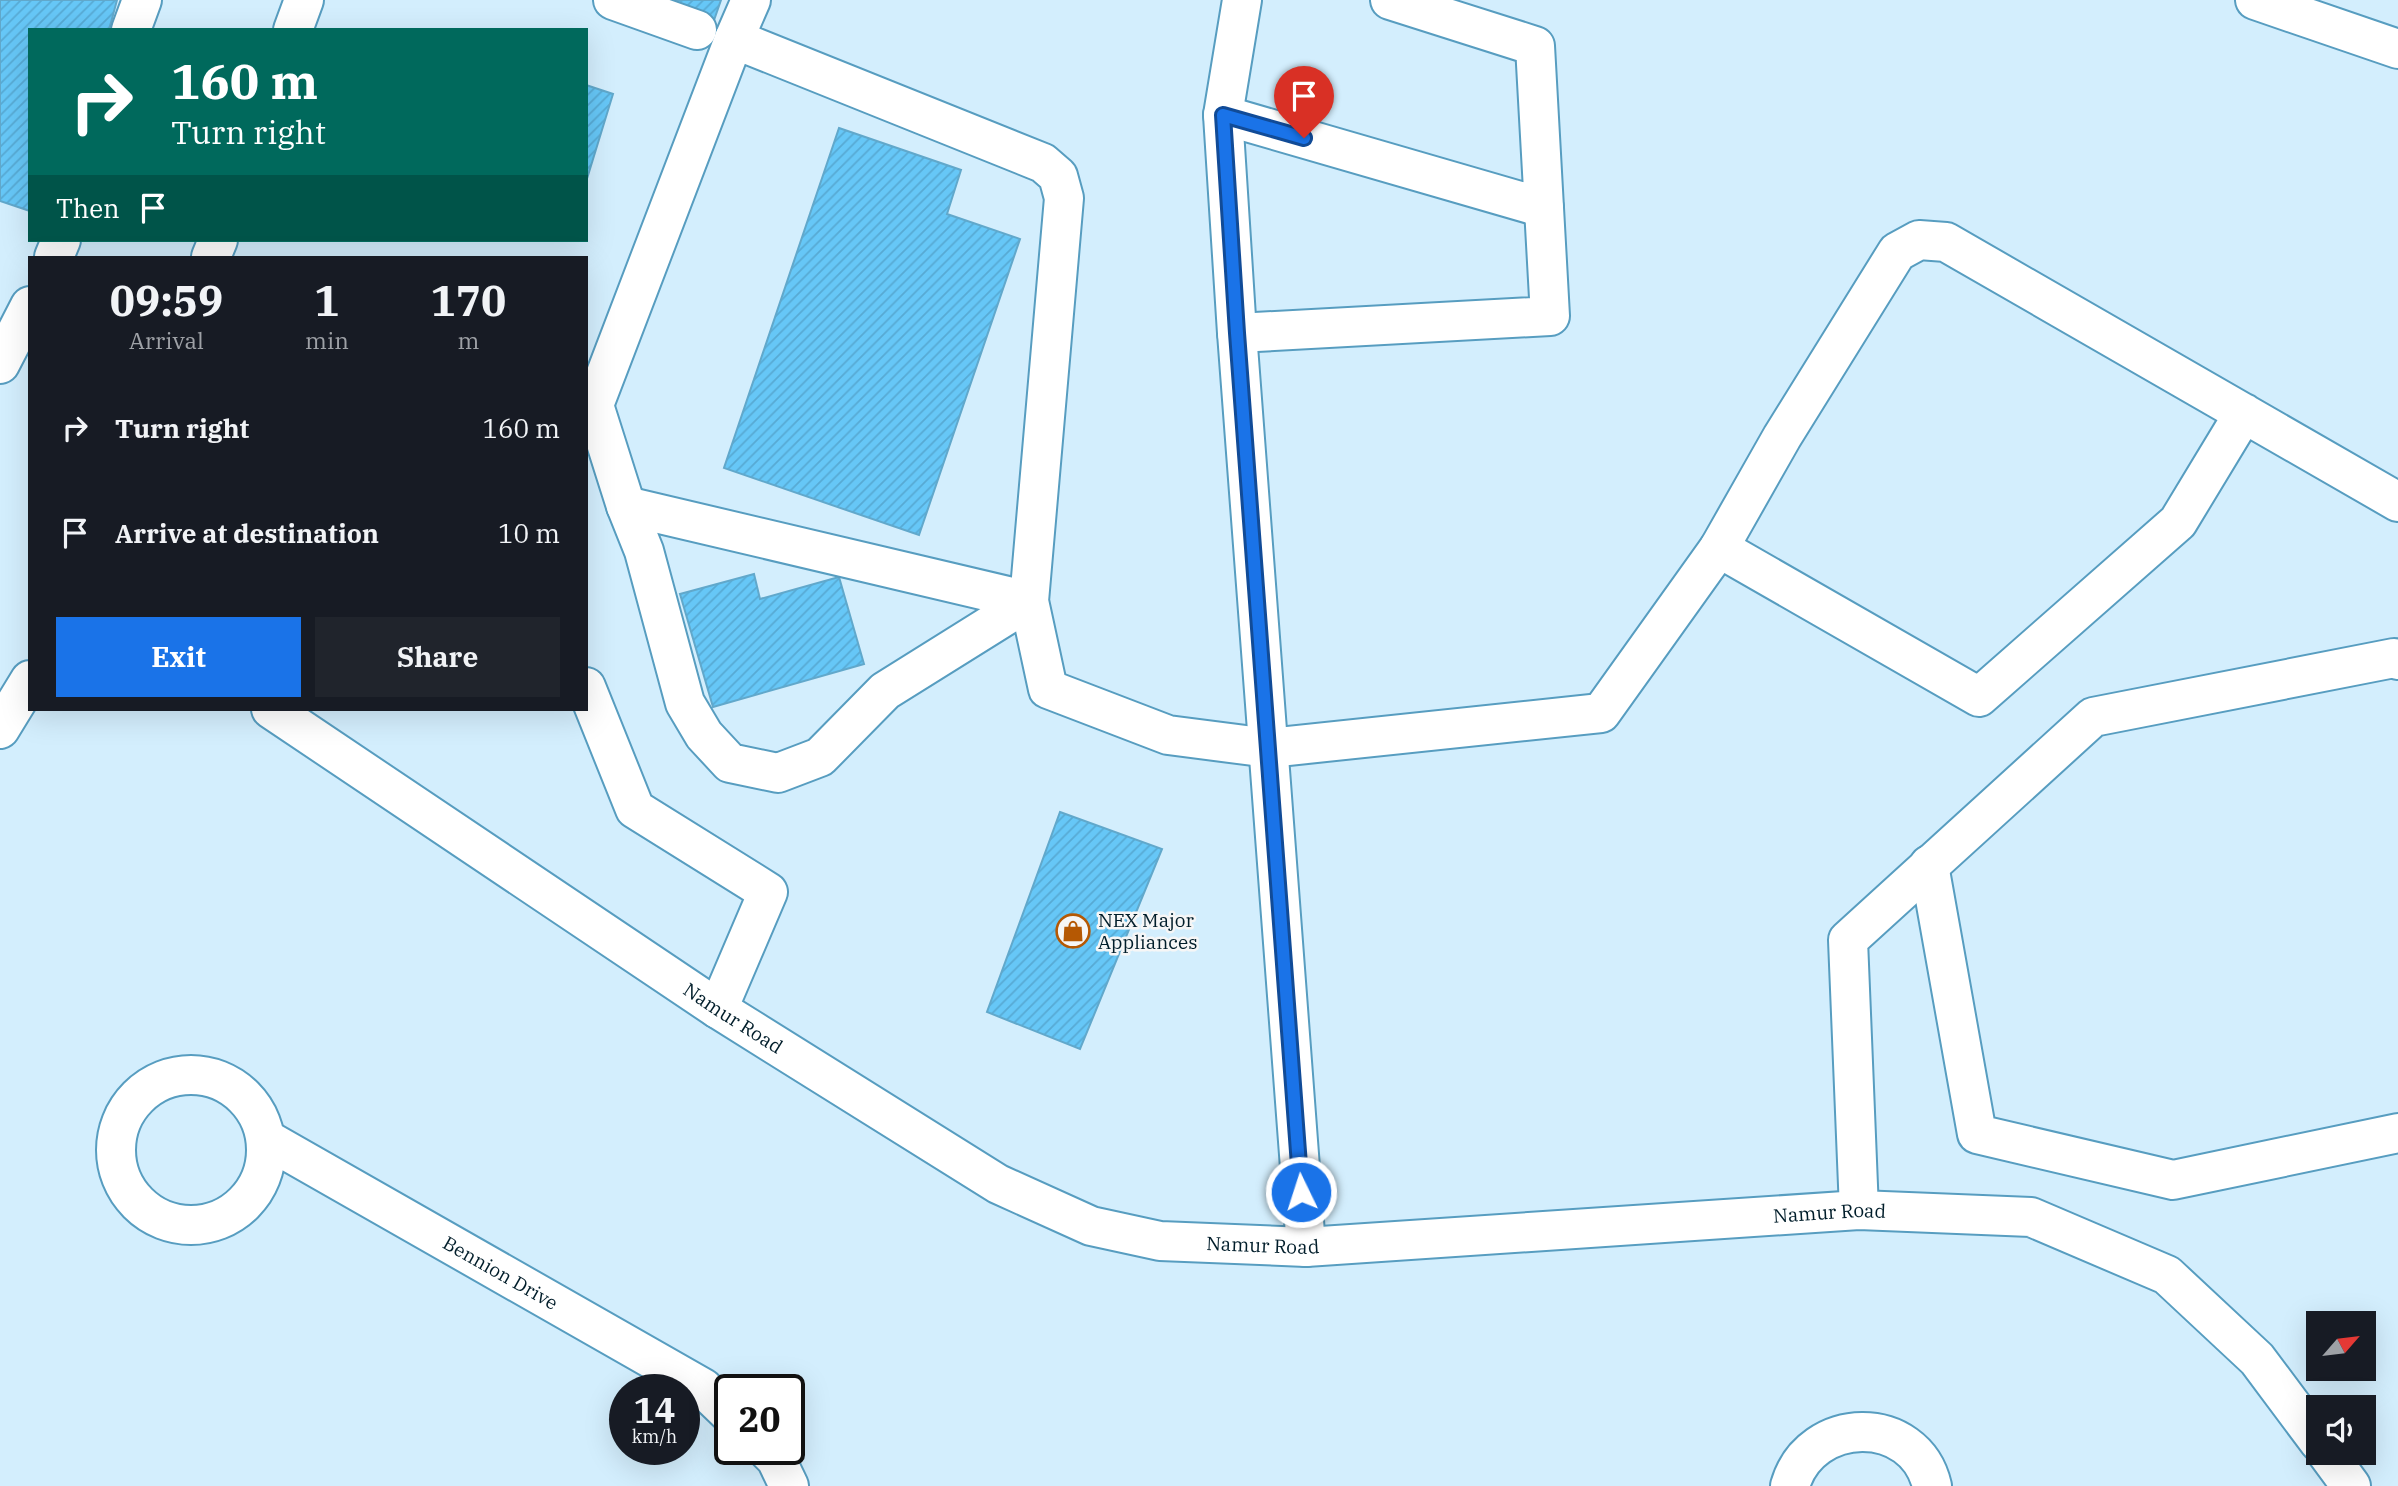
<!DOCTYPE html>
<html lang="en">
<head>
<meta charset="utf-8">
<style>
	body { margin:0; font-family:"IBM Plex Serif",serif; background:#20242c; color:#f1f3f6; height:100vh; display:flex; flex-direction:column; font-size:26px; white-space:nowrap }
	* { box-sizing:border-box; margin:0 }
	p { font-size:23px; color:#9ea1a6 }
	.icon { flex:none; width:38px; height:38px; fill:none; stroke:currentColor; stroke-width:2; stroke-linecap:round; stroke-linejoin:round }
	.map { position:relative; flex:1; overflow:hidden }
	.details { position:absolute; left:28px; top:256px; width:560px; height:455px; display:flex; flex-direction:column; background:#171b24; border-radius:0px; box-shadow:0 7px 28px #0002 }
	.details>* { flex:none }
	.guide { position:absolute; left:28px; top:28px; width:560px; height:214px; border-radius:0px; box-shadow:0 7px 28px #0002; background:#00695c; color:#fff; overflow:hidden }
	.needle { width:46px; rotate:62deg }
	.tools { position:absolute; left:2306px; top:1311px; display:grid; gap:14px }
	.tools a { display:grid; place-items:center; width:70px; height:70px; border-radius:0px; background:#171b24; box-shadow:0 7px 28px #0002; font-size:35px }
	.speed { position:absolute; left:609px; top:1374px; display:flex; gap:14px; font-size:35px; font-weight:700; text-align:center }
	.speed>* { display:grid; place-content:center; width:91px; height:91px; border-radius:50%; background:#171b24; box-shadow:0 7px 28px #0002; line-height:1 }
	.speed small { font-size:18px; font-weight:400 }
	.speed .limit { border:4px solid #111; border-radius:10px; background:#fff; color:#111 }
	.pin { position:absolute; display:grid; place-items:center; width:60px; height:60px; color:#fff; margin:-72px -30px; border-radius:50% 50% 50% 0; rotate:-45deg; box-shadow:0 0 7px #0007 }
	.pin .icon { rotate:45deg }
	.me { position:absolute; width:77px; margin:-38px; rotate:356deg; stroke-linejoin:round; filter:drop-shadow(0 0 5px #0008) }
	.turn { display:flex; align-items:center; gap:24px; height:147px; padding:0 28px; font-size:32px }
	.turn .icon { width:91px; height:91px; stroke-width:2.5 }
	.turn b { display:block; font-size:49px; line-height:60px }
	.then { display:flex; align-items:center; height:66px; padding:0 28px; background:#0003; gap:14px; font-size:26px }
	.eta { display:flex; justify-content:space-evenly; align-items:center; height:119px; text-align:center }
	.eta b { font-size:42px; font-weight:800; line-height:49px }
	.primary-button { display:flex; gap:14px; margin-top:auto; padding:14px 28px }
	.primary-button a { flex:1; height:80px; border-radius:0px; background:#1a73e8; color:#fff; font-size:28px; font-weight:800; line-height:80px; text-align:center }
	.primary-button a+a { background:#20242c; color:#f1f3f6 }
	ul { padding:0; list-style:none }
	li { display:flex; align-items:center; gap:21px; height:105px; padding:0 28px }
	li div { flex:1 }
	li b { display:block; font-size:26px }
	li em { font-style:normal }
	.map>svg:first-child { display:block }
	.building { fill:url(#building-hatch); stroke:#61a8cb; stroke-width:2 }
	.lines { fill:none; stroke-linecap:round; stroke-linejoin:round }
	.minor-casing { stroke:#579dc0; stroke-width:42 }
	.minor { stroke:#fff; stroke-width:38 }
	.route-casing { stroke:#114b97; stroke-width:18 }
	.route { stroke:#1a73e8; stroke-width:12 }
	.labels { text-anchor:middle; stroke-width:5; stroke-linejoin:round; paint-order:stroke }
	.poi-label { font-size:19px; fill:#001d2a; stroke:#f6f6f6; text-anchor:start }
	.street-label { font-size:19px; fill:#001d2a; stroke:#f6f6f6 }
</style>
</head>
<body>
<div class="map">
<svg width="2398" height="1486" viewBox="0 0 2398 1486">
	<defs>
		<pattern id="building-hatch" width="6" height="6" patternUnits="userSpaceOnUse" patternTransform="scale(1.75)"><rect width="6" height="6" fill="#66c7f7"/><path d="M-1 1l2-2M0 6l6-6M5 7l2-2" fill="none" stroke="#57aad4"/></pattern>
	</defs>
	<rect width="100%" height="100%" fill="#d3eefd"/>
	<path class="building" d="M0,0H117L109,30H30V211L0,201Z
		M636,0H721L712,26Z
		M586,85L613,94L586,182Z
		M839,128L961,170L947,214L1020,239L919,535L724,468Z
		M754,574L760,599L839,577L864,664L713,707L680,594Z
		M1060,812L1162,849L1080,1049L987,1012Z"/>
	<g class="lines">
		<defs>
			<g id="minor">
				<path d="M613,0L697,30"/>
				<path d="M1242,0L1223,115L1237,333L1306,1247"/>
				<path d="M2255,0L2398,49"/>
				<path d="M131,30L142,0"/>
				<path d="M293,30L304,0"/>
				<path d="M734,39L1043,163L1058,176L1064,198L1029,601L1048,689L1168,735L1269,748L1601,713L1719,548"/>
				<path d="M1223,115L1544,208L1535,46L1390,0"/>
				<path d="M54,257L61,240"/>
				<path d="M211,257L218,240"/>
				<path d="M1237,333L1550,316L1544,208"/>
				<path d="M0,364L30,306"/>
				<path d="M586,403L594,405L626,506L644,551L685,703L704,735L730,763L778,773L820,757L885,691L1029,601"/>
				<path d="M594,405L734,39L751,0"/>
				<path d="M2244,413L2178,522L1979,697L1719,548L1782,437L1897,252L1919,240L1946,242L2398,502"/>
				<path d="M626,506L1029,601"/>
				<path d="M586,687L635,809L768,892L718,1009"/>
				<path id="s1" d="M271,709L718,1009L998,1184L1091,1226L1160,1241L1306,1247L1859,1210L2031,1217L2167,1275L2257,1359L2319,1442"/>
				<path d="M0,729L30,680"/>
				<path d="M1929,865L1977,1134L2173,1180L2398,1133"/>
				<circle cx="191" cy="1150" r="75"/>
				<path id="s2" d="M266,1139L703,1388L730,1414"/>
				<path d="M1859,1210L1848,940L2093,717L2394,658L2398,660"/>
				<path d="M766,1449L776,1459L789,1486"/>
				<path d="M2326,1452L2351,1486"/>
				<path d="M1790,1486C1810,1415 1915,1413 1932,1486"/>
			</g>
		</defs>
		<use href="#minor" class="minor-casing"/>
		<use href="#minor" class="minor"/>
	</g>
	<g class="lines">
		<defs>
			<path id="route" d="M1301,1192L1237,333L1223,115L1304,138"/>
		</defs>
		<use href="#route" class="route-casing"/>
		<use href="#route" class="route"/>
	</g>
	<defs>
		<symbol id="shop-ring" viewBox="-11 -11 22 22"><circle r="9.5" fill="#f6f6f6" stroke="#b55803" stroke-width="1.5"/><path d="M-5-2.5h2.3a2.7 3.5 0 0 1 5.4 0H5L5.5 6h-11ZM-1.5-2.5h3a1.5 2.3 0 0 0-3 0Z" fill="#b55803"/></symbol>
	</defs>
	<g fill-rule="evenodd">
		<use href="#shop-ring" x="1054" y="912" width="38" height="38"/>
	</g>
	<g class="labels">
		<g class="poi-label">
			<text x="1098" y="927">NEX Major<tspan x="1098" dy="22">Appliances</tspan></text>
		</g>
		<g class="street-label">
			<text dy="7" stroke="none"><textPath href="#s1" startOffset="556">Namur Road</textPath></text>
			<text dy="7" stroke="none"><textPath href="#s1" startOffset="1712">Namur Road</textPath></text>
			<text dy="7" stroke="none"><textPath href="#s1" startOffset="1144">Namur Road</textPath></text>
			<text dy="7" stroke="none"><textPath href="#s2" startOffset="270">Bennion Drive</textPath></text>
		</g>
	</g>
</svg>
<div class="tools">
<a><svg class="needle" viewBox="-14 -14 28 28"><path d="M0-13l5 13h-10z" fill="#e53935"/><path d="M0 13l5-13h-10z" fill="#9ea1a6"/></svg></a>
<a><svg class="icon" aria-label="sound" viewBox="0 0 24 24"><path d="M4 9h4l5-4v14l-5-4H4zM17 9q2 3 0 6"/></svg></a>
</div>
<div class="speed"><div>14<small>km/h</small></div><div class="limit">20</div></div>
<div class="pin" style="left:1304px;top:138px;background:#d93025"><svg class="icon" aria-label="arrive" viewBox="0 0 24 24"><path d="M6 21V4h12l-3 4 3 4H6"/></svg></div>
<svg class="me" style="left:1301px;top:1192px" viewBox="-20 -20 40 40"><circle r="17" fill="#1a73e8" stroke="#fff" stroke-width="3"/><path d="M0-11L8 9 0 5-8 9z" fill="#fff"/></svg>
<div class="guide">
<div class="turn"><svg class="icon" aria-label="right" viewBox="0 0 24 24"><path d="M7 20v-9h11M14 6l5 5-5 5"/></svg><div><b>160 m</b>Turn right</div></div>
<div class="then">Then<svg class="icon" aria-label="arrive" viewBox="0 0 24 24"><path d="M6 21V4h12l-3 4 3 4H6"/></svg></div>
</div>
<section class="details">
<div class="eta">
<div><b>09:59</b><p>Arrival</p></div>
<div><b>1</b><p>min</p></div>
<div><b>170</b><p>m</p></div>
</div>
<ul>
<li><svg class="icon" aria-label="right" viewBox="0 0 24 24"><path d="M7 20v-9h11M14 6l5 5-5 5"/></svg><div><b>Turn right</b></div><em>160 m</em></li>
<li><svg class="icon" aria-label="arrive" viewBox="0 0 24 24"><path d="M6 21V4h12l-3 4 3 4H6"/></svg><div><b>Arrive at destination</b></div><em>10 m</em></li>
</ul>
<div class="primary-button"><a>Exit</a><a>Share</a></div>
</section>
</div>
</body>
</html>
